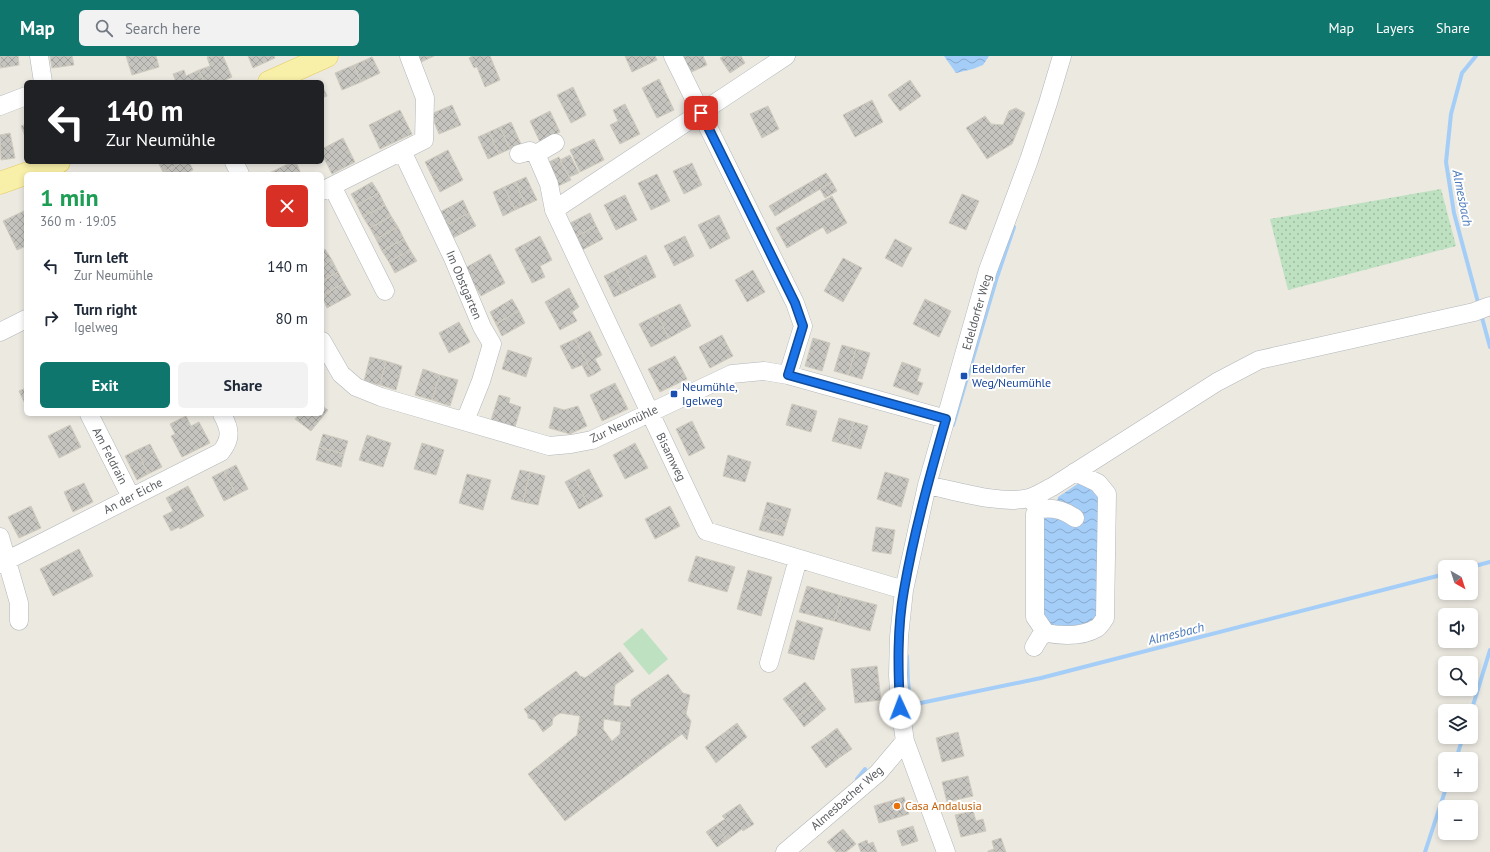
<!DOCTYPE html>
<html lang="en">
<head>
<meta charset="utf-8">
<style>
	body { margin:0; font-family:"PT Sans",sans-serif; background:#f2f2f3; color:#1f2937; height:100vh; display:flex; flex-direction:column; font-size:15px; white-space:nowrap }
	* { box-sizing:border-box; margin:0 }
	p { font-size:13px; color:#747a83 }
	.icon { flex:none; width:22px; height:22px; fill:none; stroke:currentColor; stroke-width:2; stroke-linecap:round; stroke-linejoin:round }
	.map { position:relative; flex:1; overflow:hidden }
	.sheet { position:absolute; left:24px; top:116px; width:300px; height:244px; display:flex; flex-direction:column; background:#fff; border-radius:6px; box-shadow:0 2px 6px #0003 }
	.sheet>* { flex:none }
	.hud { position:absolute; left:24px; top:24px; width:300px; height:84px; border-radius:6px; box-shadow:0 2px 6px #0003; background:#202124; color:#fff; overflow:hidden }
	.needle { width:26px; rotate:141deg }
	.buttons { position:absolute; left:1438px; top:504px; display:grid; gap:8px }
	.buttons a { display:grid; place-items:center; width:40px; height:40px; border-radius:6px; background:#fff; box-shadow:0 2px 6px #0003; font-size:20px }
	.pin { position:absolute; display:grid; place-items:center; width:34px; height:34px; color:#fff; margin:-17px; border-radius:8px; box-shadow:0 2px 6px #0006 }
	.me { position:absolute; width:44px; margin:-22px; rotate:358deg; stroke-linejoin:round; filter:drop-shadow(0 0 3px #0008) }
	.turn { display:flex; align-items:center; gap:14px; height:84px; padding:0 16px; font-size:18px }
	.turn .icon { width:52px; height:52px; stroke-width:2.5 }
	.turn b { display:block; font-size:28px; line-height:34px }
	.round { display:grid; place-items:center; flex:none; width:42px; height:42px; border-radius:6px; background:#f2f2f3 }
	.overview { display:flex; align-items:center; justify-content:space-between; height:68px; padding:0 16px }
	h1 { font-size:24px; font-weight:700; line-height:30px; color:#1e9e55 }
	.button { display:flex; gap:8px; margin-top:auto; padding:8px 16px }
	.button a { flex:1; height:46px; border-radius:6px; background:#0f766e; color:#fff; font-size:16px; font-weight:700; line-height:46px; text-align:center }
	.button a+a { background:#f2f2f3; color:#1f2937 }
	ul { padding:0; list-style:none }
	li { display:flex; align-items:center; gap:12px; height:52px; padding:0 16px }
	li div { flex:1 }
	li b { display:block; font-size:15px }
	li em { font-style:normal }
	header { display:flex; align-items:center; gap:24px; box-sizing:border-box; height:56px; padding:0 20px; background:#0f766e; color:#fff }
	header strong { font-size:19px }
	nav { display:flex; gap:22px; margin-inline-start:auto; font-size:14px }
	.search { width:280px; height:36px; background:#f2f2f3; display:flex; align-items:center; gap:10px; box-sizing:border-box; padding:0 14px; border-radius:6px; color:#747a83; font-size:15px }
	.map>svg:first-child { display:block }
	.grass { fill:#bee1c1 }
	.park { fill:url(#park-dots) }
	.water { fill:url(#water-waves) }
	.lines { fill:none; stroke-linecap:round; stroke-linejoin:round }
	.stream { stroke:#a4cef8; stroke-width:4 }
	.building { fill:url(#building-cross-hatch); stroke:#cfcbbf; fill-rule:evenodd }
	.minor-casing { stroke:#b3b6ba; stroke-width:19 }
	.major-casing { stroke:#e6c95f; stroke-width:23 }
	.minor { stroke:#fff; stroke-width:18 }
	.major { stroke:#f8f0a8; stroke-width:22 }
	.route-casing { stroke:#114b97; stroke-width:10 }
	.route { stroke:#1a73e8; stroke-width:7 }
	.transit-dot { fill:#1a4fb4; stroke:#fff; stroke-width:1.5 }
	.food-dot { fill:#e8710a; stroke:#fff; stroke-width:1.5 }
	.labels { text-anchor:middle; stroke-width:4; stroke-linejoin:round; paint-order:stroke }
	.street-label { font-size:12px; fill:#595c60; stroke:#fff }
	.transit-label { font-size:12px; fill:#164399; stroke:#fff; text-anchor:start }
	.food-label { font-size:12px; fill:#c56008; stroke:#fff; text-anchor:start }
	.water-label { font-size:13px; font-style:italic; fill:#4978b8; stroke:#fff }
</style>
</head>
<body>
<header>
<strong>Map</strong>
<div class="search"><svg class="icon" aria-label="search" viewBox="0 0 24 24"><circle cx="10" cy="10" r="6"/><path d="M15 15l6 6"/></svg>Search here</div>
<nav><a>Map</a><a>Layers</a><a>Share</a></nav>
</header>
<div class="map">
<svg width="1490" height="796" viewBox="0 0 1490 796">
	<defs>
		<pattern id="park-dots" width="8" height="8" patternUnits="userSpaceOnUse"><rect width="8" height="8" fill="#bee1c1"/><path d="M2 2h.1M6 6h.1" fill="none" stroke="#9dbaa0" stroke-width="1.8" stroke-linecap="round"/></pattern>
		<pattern id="water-waves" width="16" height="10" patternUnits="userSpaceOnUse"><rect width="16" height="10" fill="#a4cef8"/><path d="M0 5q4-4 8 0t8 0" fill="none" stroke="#89aacc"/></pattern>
		<pattern id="building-cross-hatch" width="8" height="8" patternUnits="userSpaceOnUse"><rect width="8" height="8" fill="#c6c4be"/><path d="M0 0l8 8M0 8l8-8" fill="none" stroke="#a4a29e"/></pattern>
	</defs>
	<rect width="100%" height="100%" fill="#ebe9e0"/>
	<path class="grass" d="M642,572L668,603L649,619L623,588Z"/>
	<path class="park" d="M1441,133L1456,190L1288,234L1270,163Z"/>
	<path class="water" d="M944,0H989L983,9L973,13L956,17Z
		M1082,425L1101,438V561L1094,570L1051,572L1041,557L1043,461L1057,447L1058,441Z"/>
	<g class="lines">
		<path class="stream" d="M1476,0L1462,17L1451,58L1446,106L1454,157L1479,250
			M1481,258L1490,291
			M953,369L997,221L1014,171
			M1471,511L1490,506
			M907,600L908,626L911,649L1041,622L1445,518
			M1471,656L1490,594
			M1456,703L1463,681
			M857,723L865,713
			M1425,796L1447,729"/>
	</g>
	<path class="building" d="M0,0H18L19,9L0,12Z
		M50,0H72L74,9L52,12Z
		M126,0H156L159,11L132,19Z
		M210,0H223L232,21L221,26H204L199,14L210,10L207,1Z
		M248,0H274L275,2L253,12Z
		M415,0H434L419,7Z
		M473,0H490L500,24L485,31L477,11L474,12L469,2Z
		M625,0H655L657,4L632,16Z
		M679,0H703L707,9L687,18Z
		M724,0H741L745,7L730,17L720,2Z
		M372,1L380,17L361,26L354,9Z
		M354,9L361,26L342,34L335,17Z
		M184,14L186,20L199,14L204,26H176L173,18Z
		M659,23L674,54L657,62L642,32Z
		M910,24L921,40L900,55L888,39Z
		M322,29L327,40L322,42Z
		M573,31L586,59L571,67L557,39Z
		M872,44L883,66L855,81L843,59Z
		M625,48L640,78L620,88L610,69L618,65L613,54Z
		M452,49L461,69L439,78L431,58Z
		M768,50L779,73L762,82L750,58Z
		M1016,52L1025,57L1012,88L987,103L966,72L985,60L991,68L1003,69L1009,55Z
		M400,54L412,78L380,93L369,69Z
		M550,55L560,76L540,86L530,65Z
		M511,66L521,88L510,93L500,71Z
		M26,68V83L21,70Z
		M500,71L510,93L499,98L489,76Z
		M489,76L499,98L488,103L478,81Z
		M10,77L15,102L1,104L0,79Z
		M343,82L355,106L332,118L322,98V93Z
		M594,83L604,104L580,116L570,94Z
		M448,94L463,124L440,136L425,106Z
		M570,99L579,117L569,121L560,104Z
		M559,101L571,124L556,131L545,108Z
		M158,106H183L163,116Z
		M183,106H189L193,114L185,118H164L163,116Z
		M292,106H296L301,118H267Z
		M692,107L702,129L684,138L673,115Z
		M826,117L832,126L775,160L769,150Z
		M657,118L670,145L651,154L638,127Z
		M526,121L537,144L526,149L515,126Z
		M372,126L379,137L357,149L351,138Z
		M515,126L526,149L515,154L504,131Z
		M832,126L837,135L825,142L820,133Z
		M504,131L515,154L503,160L493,136Z
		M379,137L385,149L363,161L357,149Z
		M962,138L979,145L966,174L949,167Z
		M625,139L637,164L616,174L604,149Z
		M832,140L847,167L827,178L823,171L787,192L776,172Z
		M463,144L469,157L446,169L440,156Z
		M385,149L391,160L370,172L363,161Z
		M26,154V190L17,194L3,165Z
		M469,157L476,170L453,182L446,169Z
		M590,157L596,170L575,181L568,168Z
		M719,159L730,182L710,193L698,169Z
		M391,160L398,171L376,183L370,172Z
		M596,170L603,183L582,194L575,181Z
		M398,171L404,183L382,195L376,183Z
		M540,180L552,204L540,210L545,221L532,227L515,193Z
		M685,180L694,200L674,210L664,190Z
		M404,183L410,194L389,206L382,195Z
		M895,183L912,192L902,211L885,202Z
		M325,193L332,204L322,210V195Z
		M410,194L417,205L395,217L389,206Z
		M490,198L505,227L481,240L465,212Z
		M646,199L656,221L635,231L624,210Z
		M843,202L862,212L843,246L824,235Z
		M332,204L338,216L322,225V210Z
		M624,210L635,231L623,237L613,216Z
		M753,214L765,236L747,246L735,224Z
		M338,216L344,227L322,240V225Z
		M613,216L623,237L614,241L604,220Z
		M344,227L351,239L327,252L322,240Z
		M569,232L579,251L572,256L577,265L560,274L545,246Z
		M512,243L519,255L496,268L490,256Z
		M925,243L951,255L939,281L913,268Z
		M680,248L691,270L669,282L657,259Z
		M519,255L525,267L502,280L496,268Z
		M657,259L669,282L651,291L639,268Z
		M459,266L470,286L449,297L439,277Z
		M590,275L602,299L595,303L601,314L593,319L575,283Z
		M722,279L733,300L710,312L699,291Z
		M813,282L830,287L822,315L805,310Z
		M575,283L593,319L588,321L582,309L572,313L560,290Z
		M842,289L856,293L848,319L834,315Z
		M856,293L870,297L862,323L848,319Z
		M508,294L532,302L526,321L502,313Z
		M675,300L687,323L660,336L648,313Z
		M370,301L386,305L380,329L364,325Z
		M386,305L402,310L396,334L380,329Z
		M902,306L921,313L917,325L923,327L918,339L893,330Z
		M423,313L440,319L432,344L415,339Z
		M440,319L458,324L450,350L432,344Z
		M615,327L628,353L602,365L590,339Z
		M26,332V350L19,335Z
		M499,339L510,342L509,347L521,351L515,371L491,364Z
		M792,348L817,355L811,376L786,369Z
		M322,350L328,354L311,375L295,363L299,358H322Z
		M578,350L587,370L570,378L549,372L554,351L564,354Z
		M186,360L191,370L199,366L210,387L182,401L171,380L175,378L170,368Z
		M839,362L854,366L847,389L832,385Z
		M692,365L705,392L689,400L676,373Z
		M854,366L868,370L861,393L847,389Z
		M70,369L81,391L59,402L48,380Z
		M323,378L348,385L344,398L319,391Z
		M367,379L391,387L383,411L359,404Z
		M422,387L444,394L436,419L414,413Z
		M635,387L648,412L625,423L613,399Z
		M150,388L162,411L148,418L137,394Z
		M319,391L344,398L341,411L316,404Z
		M137,394L148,418L137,424L125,400Z
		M728,399L751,406L745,426L723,420Z
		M236,409L248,433L236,439L224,415Z
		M589,413L603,440L588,448L574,421Z
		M520,414L530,416L523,446L511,443Z
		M224,415L236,439L224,445L212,421Z
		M530,416L545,420L538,449L523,446Z
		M885,416L909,423L901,451L877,443Z
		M467,418L491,424L483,454L459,447Z
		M574,421L588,448L579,453L565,426Z
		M84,427L93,446L73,456L64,436Z
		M188,430L204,460L180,473L179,471L171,475L163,460L173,455L166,442Z
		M767,446L791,453L787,467L763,460Z
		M31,450L41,472L19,482L8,461Z
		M670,450L680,470L655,483L645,463Z
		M763,460L787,467L783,480L759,474Z
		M876,471L895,474L891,498L872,495Z
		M79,493L93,520L53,540L40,513Z
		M696,500L735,511L727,536L688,525Z
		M748,514L772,521L761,560L737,553Z
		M807,530L842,540L834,565L799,556Z
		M842,540L877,549L870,575L834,565Z
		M797,564L823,572L814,604L788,597Z
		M620,596L634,615L615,629L613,649L631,651V644L668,618L683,637L690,639L686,658L691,665L687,684L682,678L565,765L528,718L577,679L580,660L560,657L553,662L552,669L543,676L535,664L528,662V659L524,653L576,615L580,620L585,622ZM604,663L621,666L620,678L612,685L603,673Z
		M877,610L881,644L855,647L851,613Z
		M805,626L812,635L790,652L783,643Z
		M812,635L819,644L797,661L790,652Z
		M819,644L826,653L804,671L797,661Z
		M737,667L747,681L716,707L705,691Z
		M837,672L852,693L839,702L824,682Z
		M958,676L964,700L942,706L936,682Z
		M824,682L839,702L826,712L811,691Z
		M968,720L973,740L947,746L942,726Z
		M904,741L909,758L879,767L874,750Z
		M740,748L754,768L743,775L742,773L727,784L716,769L725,763L722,760Z
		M973,755L976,765L983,763L986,775L961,781L955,759Z
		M716,769L727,784L717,791L706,776Z
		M913,770L918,785L902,790L897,775Z
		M843,773L856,788L846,796H836L827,786Z
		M1001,782L1006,796H988V795L994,793L992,785Z
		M867,784L868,788L873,786L877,796H861L858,788Z"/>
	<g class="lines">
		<defs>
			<path id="minor" d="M39,0L43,26
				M673,0L795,247L803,270L788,319
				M0,50L26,40
				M555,87L536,98L549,128L554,154L706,475L904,534
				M402,95L424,84L425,42L409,0
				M519,98L530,95L536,98
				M234,106L240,118
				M332,130L385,235
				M322,135L402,95L453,202L482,271L492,288L481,325L465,365
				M554,154L786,0
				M0,276L26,263
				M322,285L341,318L356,331L381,341L549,390L571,388L592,384L732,318L764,315L788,319L946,363
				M89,358L131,441
				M927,429C956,435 1001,449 1029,442C1037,440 1045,434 1052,431L1217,326L1259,304L1474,256L1490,250
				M1029,442L1040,453L1035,458V561L1046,577C1063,580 1082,581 1097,572C1100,570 1103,565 1105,562L1107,438L1098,427L1075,416
				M1040,453C1054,451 1064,454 1075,462
				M0,481L19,547V565
				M0,508L221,396C232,382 230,373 222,358
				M1034,591L1040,581L1046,577
				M769,607L798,503
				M785,796L878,717L905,685
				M946,796L905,685L900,652L898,619L899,581L904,534L927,429L988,214L1029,104L1048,47L1062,0"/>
			<path id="major" d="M269,26L327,0
				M0,127L59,106"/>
		</defs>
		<use href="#minor" class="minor-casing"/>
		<use href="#major" class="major-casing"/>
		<use href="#minor" class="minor"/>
		<use href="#major" class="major"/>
	</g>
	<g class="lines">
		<defs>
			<path id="route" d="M701,57L795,247L803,270L788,319L946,363C930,419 914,476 904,534C897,572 898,613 900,652"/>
		</defs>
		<use href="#route" class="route-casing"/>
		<use href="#route" class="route"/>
	</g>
	<g class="transit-dot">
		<rect x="960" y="316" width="8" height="8" rx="2"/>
		<rect x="670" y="334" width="8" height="8" rx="2"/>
	</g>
	<circle class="food-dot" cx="897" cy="750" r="4"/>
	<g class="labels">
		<g class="street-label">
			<text transform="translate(464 229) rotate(67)" y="4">Im Obstgarten</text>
			<text transform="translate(977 256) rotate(-74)" y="4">Edeldorfer Weg</text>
			<text transform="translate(624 368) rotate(-25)" y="4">Zur Neumühle</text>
			<text transform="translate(110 400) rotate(63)" y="4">Am Feldrain</text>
			<text transform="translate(671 401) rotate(64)" y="4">Bisamweg</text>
			<text transform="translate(133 440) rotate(-27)" y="4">An der Eiche</text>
			<text transform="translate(847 742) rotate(-41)" y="4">Almesbacher Weg</text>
		</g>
		<g class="transit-label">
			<text x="972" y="317">Edeldorfer<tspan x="972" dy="14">Weg/Neumühle</tspan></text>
			<text x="682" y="335">Neumühle,<tspan x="682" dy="14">Igelweg</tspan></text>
		</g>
		<g class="food-label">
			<text x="905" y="754">Casa Andalusia</text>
		</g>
		<g class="water-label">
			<text transform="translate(1463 142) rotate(79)" y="5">Almesbach</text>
			<text transform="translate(1176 577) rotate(-14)" y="5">Almesbach</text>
		</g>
	</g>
</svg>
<div class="buttons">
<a><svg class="needle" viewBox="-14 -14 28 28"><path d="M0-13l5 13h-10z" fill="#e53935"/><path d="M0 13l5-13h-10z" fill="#747a83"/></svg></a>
<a><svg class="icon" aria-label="sound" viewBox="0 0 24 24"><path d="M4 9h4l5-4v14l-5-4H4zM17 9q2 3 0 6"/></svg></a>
<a><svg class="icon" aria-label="search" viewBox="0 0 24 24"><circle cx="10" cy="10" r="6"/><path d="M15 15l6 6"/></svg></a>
<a><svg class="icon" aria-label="layers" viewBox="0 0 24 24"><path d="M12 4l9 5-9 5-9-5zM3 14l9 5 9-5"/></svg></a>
<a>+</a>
<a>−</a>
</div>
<div class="pin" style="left:701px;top:57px;background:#d93025"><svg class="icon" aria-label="arrive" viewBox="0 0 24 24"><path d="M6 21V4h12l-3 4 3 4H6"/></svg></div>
<svg class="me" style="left:900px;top:652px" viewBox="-20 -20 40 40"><circle r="19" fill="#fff"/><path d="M0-13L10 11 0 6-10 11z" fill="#1a73e8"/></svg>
<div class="hud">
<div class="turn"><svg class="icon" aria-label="left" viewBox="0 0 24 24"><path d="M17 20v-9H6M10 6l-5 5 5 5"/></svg><div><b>140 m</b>Zur Neumühle</div></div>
</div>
<section class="sheet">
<div class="overview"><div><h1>1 min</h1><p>360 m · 19:05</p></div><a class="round" style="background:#d93025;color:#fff"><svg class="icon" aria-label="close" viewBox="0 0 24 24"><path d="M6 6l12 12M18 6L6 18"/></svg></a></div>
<ul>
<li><svg class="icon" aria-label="left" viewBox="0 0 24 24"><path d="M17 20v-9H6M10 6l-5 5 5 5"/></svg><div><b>Turn left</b><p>Zur Neumühle</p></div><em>140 m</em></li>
<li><svg class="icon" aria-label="right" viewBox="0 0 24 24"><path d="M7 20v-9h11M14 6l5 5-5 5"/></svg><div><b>Turn right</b><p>Igelweg</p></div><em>80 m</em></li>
</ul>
<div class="button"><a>Exit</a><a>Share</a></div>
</section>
</div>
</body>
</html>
